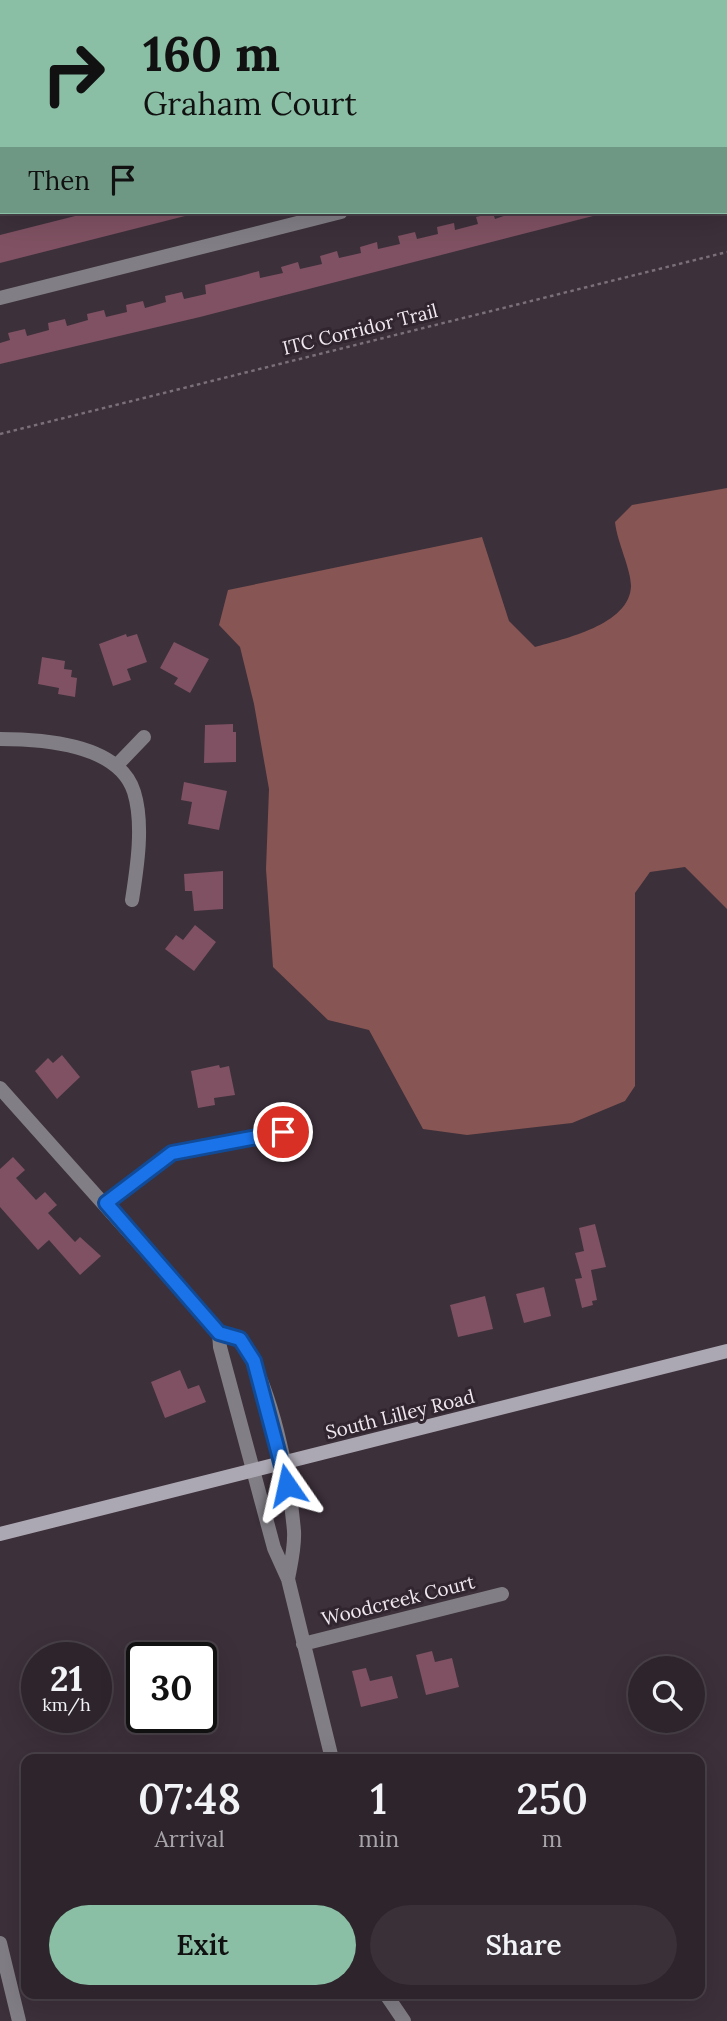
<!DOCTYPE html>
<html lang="en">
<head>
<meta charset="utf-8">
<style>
	body { margin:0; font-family:Lora,serif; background:#393038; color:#f1f3f6; height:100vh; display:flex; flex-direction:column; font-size:26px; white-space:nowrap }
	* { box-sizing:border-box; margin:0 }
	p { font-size:23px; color:#a7a4a9 }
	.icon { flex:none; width:38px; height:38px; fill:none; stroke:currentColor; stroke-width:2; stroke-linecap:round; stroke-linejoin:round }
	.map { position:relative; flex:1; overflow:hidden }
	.details { position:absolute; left:21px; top:1754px; width:684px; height:245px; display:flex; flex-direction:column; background:#2d242c; border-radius:14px; box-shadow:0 7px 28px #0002,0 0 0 2px #484148 }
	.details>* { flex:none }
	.top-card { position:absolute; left:0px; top:0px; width:728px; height:214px; box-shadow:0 7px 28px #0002,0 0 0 2px #484148; background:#8abfa5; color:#111; overflow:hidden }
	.controls { position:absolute; left:628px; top:1656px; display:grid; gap:14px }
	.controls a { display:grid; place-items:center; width:77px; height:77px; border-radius:50%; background:#2d242c; box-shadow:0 7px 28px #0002,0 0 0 2px #484148; font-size:35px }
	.speed { position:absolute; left:21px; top:1642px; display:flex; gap:14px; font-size:35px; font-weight:700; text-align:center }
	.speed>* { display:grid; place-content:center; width:91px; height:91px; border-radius:50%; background:#2d242c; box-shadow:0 7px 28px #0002,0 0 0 2px #484148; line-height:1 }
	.speed small { font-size:18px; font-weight:400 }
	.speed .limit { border:4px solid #111; border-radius:10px; background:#fff; color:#111 }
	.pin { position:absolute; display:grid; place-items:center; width:60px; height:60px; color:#fff; margin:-30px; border:4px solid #fff; border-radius:50%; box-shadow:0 2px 7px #0007 }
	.me { position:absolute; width:77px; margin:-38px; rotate:349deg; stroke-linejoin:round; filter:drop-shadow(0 0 5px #0008) }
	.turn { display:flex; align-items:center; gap:24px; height:147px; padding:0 28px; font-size:32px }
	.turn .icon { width:91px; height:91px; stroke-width:2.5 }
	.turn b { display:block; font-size:49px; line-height:60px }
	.then { display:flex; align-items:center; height:66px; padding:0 28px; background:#0003; gap:14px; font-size:26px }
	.eta { display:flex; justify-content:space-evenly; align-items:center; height:119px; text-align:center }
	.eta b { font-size:42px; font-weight:600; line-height:49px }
	.action { display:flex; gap:14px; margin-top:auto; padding:14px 28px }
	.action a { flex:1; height:80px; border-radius:42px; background:#8abfa5; color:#111; font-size:28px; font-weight:600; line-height:80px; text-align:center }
	.action a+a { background:#393038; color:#f1f3f6 }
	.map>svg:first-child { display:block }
	.forest { fill:#875553 }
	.building { fill:#7f5162 }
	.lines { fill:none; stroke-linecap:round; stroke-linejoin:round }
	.path { stroke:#7a7079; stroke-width:2.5; stroke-dasharray:3.5 3.5; stroke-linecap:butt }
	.street { stroke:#817e85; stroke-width:14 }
	.secondary { stroke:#aca8b3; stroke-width:14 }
	.route-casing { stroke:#114b97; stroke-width:18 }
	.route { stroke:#1a73e8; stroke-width:12 }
	.labels { text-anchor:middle; stroke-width:6; stroke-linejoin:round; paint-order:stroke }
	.street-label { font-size:19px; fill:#efe8ee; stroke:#312630 }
</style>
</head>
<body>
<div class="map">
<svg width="727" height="2021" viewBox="0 0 727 2021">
	<rect width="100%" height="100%" fill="#3c303a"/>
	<path class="forest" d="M727,488V909L685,867L650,872L635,893V1086L625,1101L572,1123L467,1135L423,1129L369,1030L328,1020L273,967L266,869L269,789L254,704L240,647L219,625L228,590L482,537L509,621L535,647C563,639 630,625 631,586C631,569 617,542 615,522L632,505Z"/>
	<path class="building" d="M91,212H184L185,216L0,263V235Z
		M515,212H592L593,216L200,317L0,364V343L10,340L8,333L25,329L27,336L49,330L48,323L65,319L67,326L88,320L87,314L104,310L106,317L127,312L126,305L143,301L145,308L166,302L165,296L182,292L184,299L206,294L205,285L241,276L259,271L260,278L283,273L281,267L298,262L300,269L322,264L320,256L337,251L339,258L361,253L360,247L377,242L378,249L400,244L398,236L415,232L417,239L438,234L437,227L454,223L455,230L478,224L476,217L493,213L495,219Z
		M126,634L127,637L137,634L147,662L127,669L131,680L113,686L99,644Z
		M174,642L209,659L190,693L174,684L178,678L160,668Z
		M42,657L65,661L64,669L72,670L71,677L77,678L75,697L58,694L59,688L38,684Z
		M233,724V732H236V762L204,763L205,725Z
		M184,782L227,791L219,830L188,824L192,802L181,800Z
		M223,871V909L194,911L192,891H185L184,874Z
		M195,925L216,942L194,971L165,949L176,935L183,940Z
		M62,1055L80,1077L57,1099L35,1071L48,1058L53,1063Z
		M219,1065L220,1068L229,1066L235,1095L214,1098L215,1105L198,1108L191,1071Z
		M13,1157L25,1170L16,1178L36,1200L45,1192L57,1205L48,1213L75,1242L80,1237L101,1256L80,1275L49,1240L38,1250L0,1207V1169Z
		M595,1224L606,1267L591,1270L597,1300L592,1301L593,1305L582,1308L575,1279L582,1278L575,1253L584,1251L579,1228Z
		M544,1287L551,1316L524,1323L516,1294Z
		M485,1296L493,1329L458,1337L450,1305Z
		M180,1370L188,1389L199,1385L206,1402L165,1418L151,1382Z
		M432,1651L435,1662L452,1658L459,1687L426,1695L416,1655Z
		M366,1668L370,1681L392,1676L398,1698L361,1707L352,1671Z"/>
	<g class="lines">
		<path class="path" d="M0,434L727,252"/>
		<path class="street" d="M110,2L112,0
			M0,78L2,84
			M726,115L727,114
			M0,298L341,212
			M0,739C42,739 119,744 134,792C144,824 137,868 132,900
			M117,765L144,737
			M0,1088L219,1333L240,1339C272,1388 289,1472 294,1531C295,1547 291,1563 288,1579
			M106,1203L172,1153L283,1132
			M219,1333L220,1347L274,1548L288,1579L332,1759
			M303,1644L502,1594
			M0,1943L19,2021
			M385,1993L404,2021"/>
		<path class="secondary" d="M0,1534L727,1351"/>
	</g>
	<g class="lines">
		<defs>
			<path id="route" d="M283,1132L172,1153L106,1203L219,1333L240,1339L254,1361L287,1485"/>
		</defs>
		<use href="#route" class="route-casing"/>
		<use href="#route" class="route"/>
	</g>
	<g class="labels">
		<g class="street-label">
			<text transform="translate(360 329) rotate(-14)" y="7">ITC Corridor Trail</text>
			<text transform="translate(400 1414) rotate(-14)" y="7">South Lilley Road</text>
			<text transform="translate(398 1600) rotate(-14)" y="7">Woodcreek Court</text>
		</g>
	</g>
</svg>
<div class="controls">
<a><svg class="icon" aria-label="search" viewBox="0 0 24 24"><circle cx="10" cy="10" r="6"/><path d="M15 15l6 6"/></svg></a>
</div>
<div class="speed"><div>21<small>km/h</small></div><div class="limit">30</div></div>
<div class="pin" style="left:283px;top:1132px;background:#d93025"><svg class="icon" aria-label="arrive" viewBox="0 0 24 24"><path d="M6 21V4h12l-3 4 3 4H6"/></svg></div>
<svg class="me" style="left:287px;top:1485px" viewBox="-20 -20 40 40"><path d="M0-17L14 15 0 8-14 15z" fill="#1a73e8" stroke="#fff" stroke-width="4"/></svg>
<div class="top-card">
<div class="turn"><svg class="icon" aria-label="right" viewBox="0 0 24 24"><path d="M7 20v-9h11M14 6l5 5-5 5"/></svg><div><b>160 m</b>Graham Court</div></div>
<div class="then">Then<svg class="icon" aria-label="arrive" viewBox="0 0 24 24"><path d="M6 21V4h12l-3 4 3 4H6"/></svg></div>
</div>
<section class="details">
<div class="eta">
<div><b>07:48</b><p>Arrival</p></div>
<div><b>1</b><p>min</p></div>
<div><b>250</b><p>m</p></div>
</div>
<div class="action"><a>Exit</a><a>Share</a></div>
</section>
</div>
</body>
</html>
